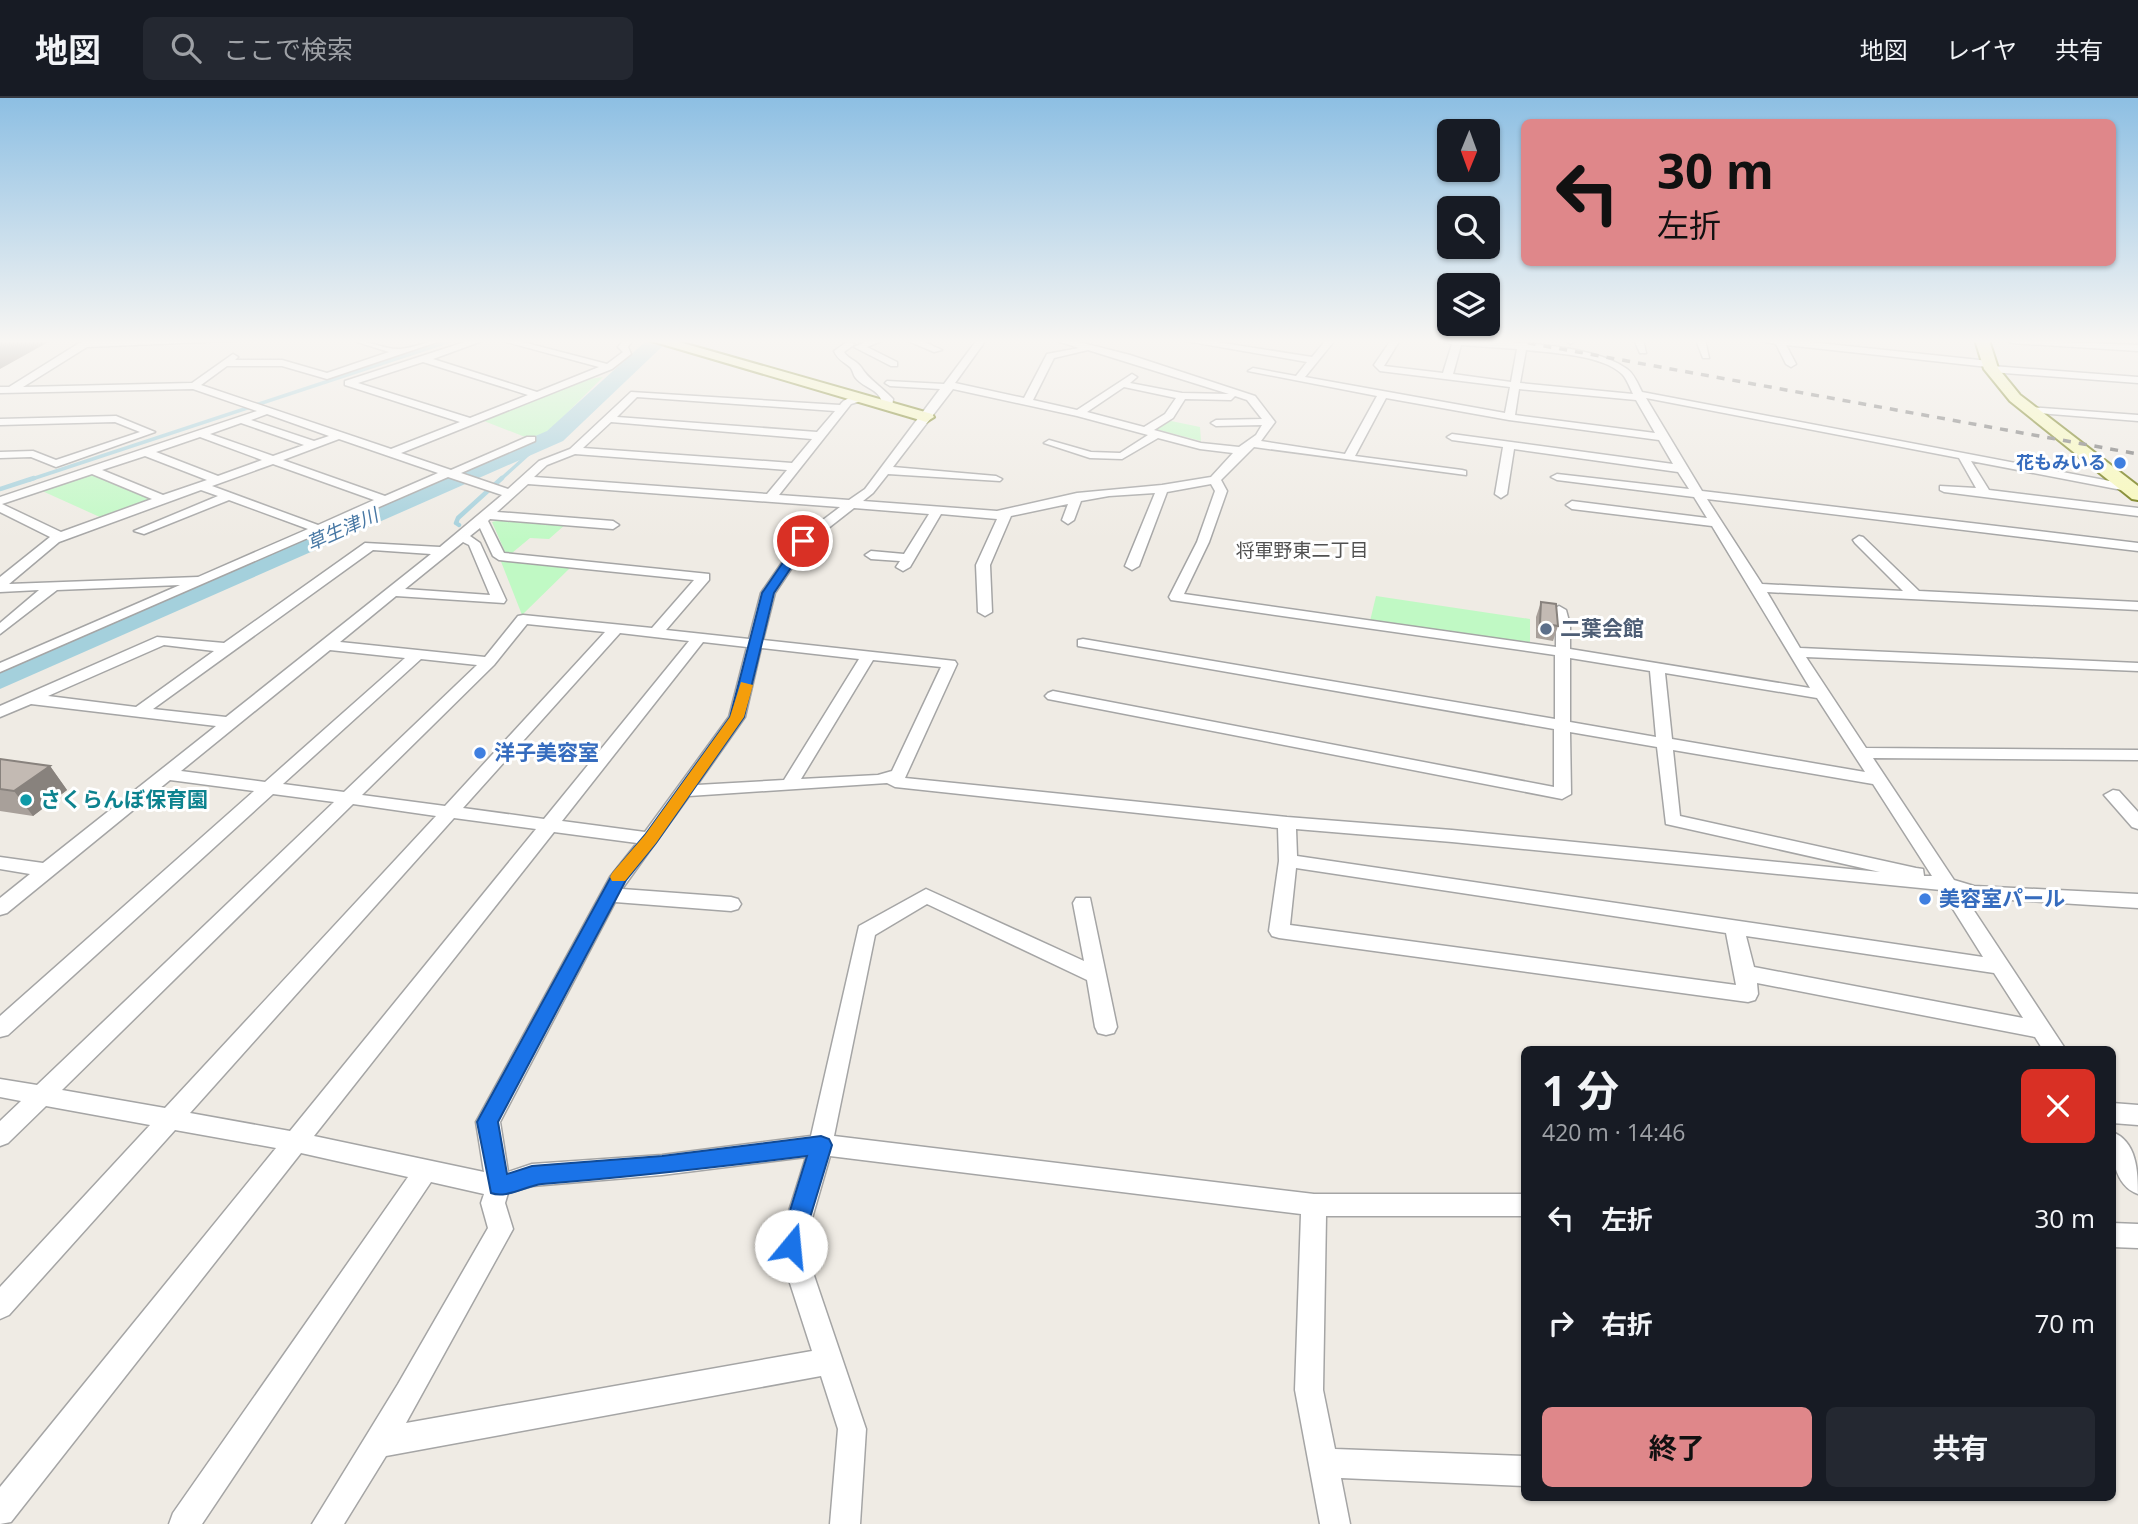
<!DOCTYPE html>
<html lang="ja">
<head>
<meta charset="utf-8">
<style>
	body { margin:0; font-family:"Open Sans","Noto Sans JP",sans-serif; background:#242831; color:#f1f3f6; height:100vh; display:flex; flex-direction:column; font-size:26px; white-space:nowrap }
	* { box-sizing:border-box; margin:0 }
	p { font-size:23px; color:#9ea1a6 }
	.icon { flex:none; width:38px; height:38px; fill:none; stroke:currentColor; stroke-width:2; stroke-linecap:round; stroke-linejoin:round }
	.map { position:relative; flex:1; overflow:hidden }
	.panel { position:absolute; left:1521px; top:948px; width:595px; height:455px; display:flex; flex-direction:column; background:#171b24; border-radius:10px; box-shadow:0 2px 5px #0004 }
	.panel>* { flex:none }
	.banner { position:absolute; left:1521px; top:21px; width:595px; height:147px; border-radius:10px; box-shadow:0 2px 5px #0004; background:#df878a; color:#111; overflow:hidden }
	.needle { width:46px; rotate:181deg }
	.tools { position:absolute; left:1437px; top:21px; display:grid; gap:14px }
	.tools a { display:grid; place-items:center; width:63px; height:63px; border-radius:10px; background:#171b24; box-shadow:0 2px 5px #0004; font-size:35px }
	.pin { position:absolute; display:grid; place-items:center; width:60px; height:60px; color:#fff; margin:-30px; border:4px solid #fff; border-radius:50%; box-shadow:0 2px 7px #0007 }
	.me { position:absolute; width:77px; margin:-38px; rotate:17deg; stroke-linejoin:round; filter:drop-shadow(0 0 5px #0008) }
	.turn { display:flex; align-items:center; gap:24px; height:147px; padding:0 21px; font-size:32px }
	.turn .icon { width:91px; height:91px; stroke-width:2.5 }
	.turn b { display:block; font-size:49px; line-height:60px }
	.round { display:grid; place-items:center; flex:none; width:74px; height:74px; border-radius:10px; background:#242831 }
	.headline { display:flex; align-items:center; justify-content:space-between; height:119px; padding:0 21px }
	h1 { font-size:42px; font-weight:700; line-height:52px }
	.action { display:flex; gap:14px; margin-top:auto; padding:14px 21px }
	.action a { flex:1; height:80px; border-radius:10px; background:#df878a; color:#111; font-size:28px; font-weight:700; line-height:80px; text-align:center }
	.action a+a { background:#242831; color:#f1f3f6 }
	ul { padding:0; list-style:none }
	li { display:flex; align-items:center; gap:21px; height:105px; padding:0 21px }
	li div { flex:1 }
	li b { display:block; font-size:26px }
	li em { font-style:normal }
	header { display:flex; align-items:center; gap:42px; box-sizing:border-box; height:98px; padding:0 35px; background:#171b24; border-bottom:2px solid #363941 }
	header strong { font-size:33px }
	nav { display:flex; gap:38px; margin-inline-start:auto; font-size:24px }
	.search { width:490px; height:63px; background:#242831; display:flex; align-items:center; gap:18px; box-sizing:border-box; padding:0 24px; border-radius:10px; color:#9ea1a6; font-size:26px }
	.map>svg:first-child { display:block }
	.park { fill:#c0f9c4 }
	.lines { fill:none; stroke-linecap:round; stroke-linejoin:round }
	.stream-far1 { stroke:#a4d0dc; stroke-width:3.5 }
	.stream { stroke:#a4d0dc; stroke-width:4.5 }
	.river { fill:#a4d0dc; fill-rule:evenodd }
	.street-casing { stroke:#a5a5a5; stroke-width:3 }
	.secondary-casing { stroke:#6a7406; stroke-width:4 }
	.street { fill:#fff; fill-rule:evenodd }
	.secondary { fill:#f7f9b7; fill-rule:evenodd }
	.rail { stroke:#6c6c6c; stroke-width:3.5; stroke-dasharray:8 8; stroke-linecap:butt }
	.wall { fill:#a8a09a }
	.shaded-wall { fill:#88827d }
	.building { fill:#c3bab3; stroke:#88827d; stroke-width:2 }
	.route { fill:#1a73e8; stroke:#114b97; stroke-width:2 }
	.slow { fill:#f59e0b }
	.shop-dot { fill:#3f7fe0; stroke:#fff; stroke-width:2.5 }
	.service-dot { fill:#5c6f8a; stroke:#fff; stroke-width:2.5 }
	.culture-dot { fill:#0f9aa8; stroke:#fff; stroke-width:2.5 }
	.labels { text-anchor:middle; stroke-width:6; stroke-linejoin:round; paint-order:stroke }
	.far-shop-label { font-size:18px; font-weight:bold; fill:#366cbe; stroke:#fff; text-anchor:end }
	.far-water-label { font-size:19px; font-style:italic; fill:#4878a4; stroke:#fff }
	.far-neighbourhood-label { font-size:19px; fill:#515151; stroke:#fff }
	.service-label { font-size:21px; font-weight:bold; fill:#4e5e75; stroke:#fff; text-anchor:start }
	.shop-label { font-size:21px; font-weight:bold; fill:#366cbe; stroke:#fff; text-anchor:start }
	.culture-label { font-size:21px; font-weight:bold; fill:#0d838f; stroke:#fff; text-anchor:start }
</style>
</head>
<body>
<header>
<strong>地図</strong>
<div class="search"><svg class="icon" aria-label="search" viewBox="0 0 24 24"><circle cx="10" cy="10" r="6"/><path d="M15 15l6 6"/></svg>ここで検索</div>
<nav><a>地図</a><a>レイヤ</a><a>共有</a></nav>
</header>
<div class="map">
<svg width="2138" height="1426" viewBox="0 0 2138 1426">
	<rect width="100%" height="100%" fill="#efebe4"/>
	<path class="park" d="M603,279L543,339H525L484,323L589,281Z
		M1171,323L1200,329L1201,343L1155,331Z
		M94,376L150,401L102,420L40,392Z
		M504,421L566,426L549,441L530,440L512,455L505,454L492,424Z
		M500,461L570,470L522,517Z
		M1376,498L1530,521V547L1370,523Z"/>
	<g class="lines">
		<path class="stream-far1" d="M29,382L453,242
			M500,382L542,344"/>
		<path class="stream" d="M0,391L34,380
			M459,427L456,425L458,420L502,380"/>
		<path class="river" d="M647,242H669L563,343L0,591V569L547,333Z"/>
		<defs>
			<path id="street" d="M84,242H252L87,249L23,289L192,285L233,256L238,259L235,262H282L327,275L389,254L351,242C367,242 386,252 400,251C415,250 428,242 443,242L327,281L282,268H227L201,287L391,351L460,324L345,287V283L471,242H485L433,261L537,294L599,269L499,242H515L607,266L623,254L618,249L624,242H633L628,249L631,256L612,271L401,355L451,372L527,339H535V343L461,375L508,391L539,363L570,351L631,294L840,307C844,301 853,297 861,299V303L851,306L779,397L849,402L865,391L940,291L890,288L885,285L887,283L944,286L977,242H986L955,285L1024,300L1047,256L1079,250L1054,242H1071L1130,257L1255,298L1275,324L1261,343L1345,356L1377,298L1248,273L1253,270L1296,278L1307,264L1180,242H1204L1312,259L1326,242H1335L1305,279L1505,315L1510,289L1380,273L1374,267L1391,242H1400L1384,268L1443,275L1452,246L1435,242C1483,242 1589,243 1627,271C1634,276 1638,286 1642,294L2131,387L2133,389L2127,393L1971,363L1989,392L2138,410V418L1944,394L1940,392V388L1976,390L1959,360L1646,300L1702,393L2138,445V453L1707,401L1762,486L1903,493L1855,445L1853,442L1859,438L1863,439L1919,493L2138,504V512L1767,494L1800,550L2138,565V573L1806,559L1866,650L2138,652V662L1873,660L1954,782L1974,788L2138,796V810L1965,799L2066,952H2043L2035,939L1757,885L1758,896L1755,902L1748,904L1279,840L1272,838L1269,833L1279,763L1278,730L895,689L887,685L689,698L622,791L731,799L738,801L741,806L738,811L731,813L615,804L500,1024L508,1074L532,1066L662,1057L811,1038L859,828L926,791L1084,863L1073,805L1076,800H1090L1117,929L1114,935L1106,937L1098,935L1095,929L1087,882L927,806L875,837L834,1038L1314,1096H1524V1118H1326L1323,1292L1335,1351L1524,1358V1388L1341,1380L1350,1426H1320L1295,1292L1301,1116L830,1058L804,1148L866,1331L860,1426H830L838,1331L821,1278L386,1358L344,1426H312L398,1286L488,1130L481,1105L484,1096L431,1084L202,1426H169L173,1415L408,1079L301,1055L11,1424L0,1426V1389L276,1050L175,1032L9,1217L0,1221V1189L150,1027L46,1008L8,1045L0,1048V1023L21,1003L0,999V981L37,987L334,704L273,696L8,937L0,939V918L254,693L170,682L7,815L0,817V800L30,776L0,771V759L43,765L216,628L31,606L0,619V608L157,539L224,545L365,445L440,449L502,397L448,379L0,574V565L180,487L57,492L0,536V525L39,492L0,494V479L50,439L0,414V399L257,313L193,291L0,295V289H9ZM1461,247L1517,251L1511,284L1453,276ZM1088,252L1229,296L1182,295L1130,285L1137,279L1132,276L1077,312L1033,302L1054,260ZM1526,252C1552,255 1603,257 1622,276C1627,281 1630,290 1633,296L1520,285ZM423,264L528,297L470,320L358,285ZM1124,289L1176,300L1165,316L1144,329L1087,314ZM953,291L1077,318L1148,337L1120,355L1091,354L1049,342L1044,345L1090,360L1122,361L1158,340L1200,351L1233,355L1211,379L1162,387L1077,395L997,413L863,403L873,395L888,376L1000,383L1002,381L996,378L893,369ZM1519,291L1636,302L1655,335L1515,317ZM1235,298L1247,302L1262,321L1216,322L1211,325L1216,328L1262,327L1256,337L1239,349L1201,345L1154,332L1173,320L1185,301L1231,302ZM637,299L835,313L817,334L617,319ZM1386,300L1509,322L1659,342L1673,366L1452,336L1447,339L1452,342L1503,349L1495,396L1501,400L1507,396L1514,351L1678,374L1689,391L1557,376L1551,379L1557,382L1694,399L1707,420L1572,403L1566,407L1572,411L1712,428L1810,590L1570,551V527L1566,512L1559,508L1552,512L1556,527V549L1184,496L1209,444L1227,393L1221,382L1254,349L1466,377V373L1462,372L1355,358ZM267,316L329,338L314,343L251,322ZM611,324L812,341L792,365L583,350ZM241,325L304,347L273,358L210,336ZM200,339L262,362L218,378L156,354ZM339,341L438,375L385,398L283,362ZM575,356L787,372L767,396L534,379L547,367ZM145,358L207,382L163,397L102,372ZM273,366L374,402L318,427L212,388ZM92,376L152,401L61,434L2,406ZM528,386L840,409L799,440L761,495L749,541L666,532L709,482V476L504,455L488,423L490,421L613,431L619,427L613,423L497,414ZM1211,386L1215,393L1197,444L1169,499L1171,502L1555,557V621L1083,541L1078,542V548L1554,631V689L1053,593L1048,595L1045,598L1048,601L1562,701L1571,696L1570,634L1657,649L1666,726L1880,774L1452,732L1287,719L905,680L957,566L955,563L763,542L775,495L808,446L854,410L929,416L904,456L871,453L865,457L871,461L900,463L896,469L903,473L910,469L941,416L997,421L976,467L978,514L985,518L992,514L990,467L1011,418L1068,406L1062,422L1068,426L1074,422L1081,403L1109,398L1155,395L1125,468L1132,472L1139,468L1167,394ZM201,392L218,398L134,433L144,436L229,402L308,431L198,479L9,486L59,444ZM480,430L493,458L499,462L694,482L652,530L523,517L518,518L485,559L340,544L396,498L504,505L506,502L480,445L470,438ZM463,444L469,447L490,497L405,491ZM373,452L431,456L226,619L153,611ZM527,526L605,534L445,708L362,697L494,567ZM620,535L689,543L544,721L463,710ZM703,544L747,549L729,619L645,734L562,723ZM164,547L214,553L136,609L48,598ZM761,550L859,561L784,682L697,687L745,619ZM330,552L405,560L265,684L181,673ZM1570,560L1650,573L1656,639L1570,624ZM421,561L477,567L344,694L283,686ZM873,562L941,569L892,673L878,677L801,681ZM1665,575L1817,600L1865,674L1672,641ZM1673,652L1873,686L1932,778H1924L1923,771L1916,770L1680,718ZM353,706L436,718L165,1010L62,992ZM454,720L536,731L290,1033L190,1015ZM1296,731L1452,744L1941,792L1983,859L1297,758ZM554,734L637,745L610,779L476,1024L484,1074L314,1038ZM1296,770L1726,835L1736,887L1290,827ZM1746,838L1994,875L2023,920L1754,869ZM806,1059L778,1148L812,1253L406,1325L513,1131L505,1105L508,1095L532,1088L662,1077Z
				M870,242H884L867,249L897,264V268H891L854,249Z
				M906,242H920L942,252L934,254Z
				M1565,242H1575V243L1570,246Z
				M1634,242H1643L1646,255H1640Z
				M1696,242H1705L1709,260H1703Z
				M1756,242H1790L1989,263L1994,266L1992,268L2138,279V285L1991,274L1986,271L1988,269L1786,247L1796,266L1791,269L1786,266L1776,246Z
				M2007,242L2138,247V253L2011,245Z
				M847,244L855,246L844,254C848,261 856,262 861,269C868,281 882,289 893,301L892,311H884C880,288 866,293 855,279C853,276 853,272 850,269C843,263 838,262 834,253Z
				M2029,309L2138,317V323L2025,314V310Z
				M116,318L155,334L56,369L31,359L0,360V354L33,353L56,362L140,334L115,324L0,327V321Z
				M2113,692L2119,693L2138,714V731L2132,729L2104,697Z
				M2112,1005L2138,1007V1027L2112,1025Z
				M2112,1034C2137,1043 2138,1074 2138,1096C2113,1087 2112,1056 2112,1034Z
				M2112,1125L2138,1126V1150L2112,1149Z"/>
			<path id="secondary" d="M648,242H672L932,316L934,319L926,324L920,322Z
				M1975,242H1989L1998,270L2020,297L2138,388V402L2132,401L2010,303L1984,271Z"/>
		</defs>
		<use href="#street" class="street-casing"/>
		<use href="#secondary" class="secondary-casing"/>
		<use href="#street" class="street"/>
		<use href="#secondary" class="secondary"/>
		<path class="rail" d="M1512,242L2138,356"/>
	</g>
	<path class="wall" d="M1541,504L1558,528L1553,543L1536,540V519Z
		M0,661L50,668L67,692L33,718L0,713Z"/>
	<path class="shaded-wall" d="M3,242H52L0,271V244Z
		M50,668L67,692L33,718L14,693Z"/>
	<path class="building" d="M1541,504L1556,506L1558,528L1540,525Z
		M0,661L50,668L14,693L0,691Z"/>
	<linearGradient id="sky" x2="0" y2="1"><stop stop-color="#8dbfe3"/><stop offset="0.55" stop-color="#f8f6f3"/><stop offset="1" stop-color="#f8f6f3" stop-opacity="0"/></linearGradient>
	<rect width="2138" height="442" fill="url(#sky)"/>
	<path class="route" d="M799,441L809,443L774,495L744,619L656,745L626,782L498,1024L507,1076L532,1068L662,1058L821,1038L829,1041L832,1047L799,1156L791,1159L783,1156L779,1148L807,1058C719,1069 631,1079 542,1086C525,1088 506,1101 491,1095L477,1024L613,775L645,737L730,619L762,495Z"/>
	<path class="slow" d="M741,584L753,587L744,619L656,745L625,783H612L610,779L612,775L645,737L730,619Z"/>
	<g class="shop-dot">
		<circle cx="2120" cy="365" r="7"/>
		<circle cx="480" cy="655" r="7"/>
		<circle cx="1925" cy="801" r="7"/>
	</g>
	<circle class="service-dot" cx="1546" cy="531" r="7"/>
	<circle class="culture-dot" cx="26" cy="702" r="7"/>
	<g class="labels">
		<g class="far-shop-label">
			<text x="2106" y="371">花もみいる</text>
		</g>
		<g class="far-water-label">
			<text transform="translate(342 431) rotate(-24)" y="7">草生津川</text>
		</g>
		<g class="far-neighbourhood-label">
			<text x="1302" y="459">将軍野東二丁目</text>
		</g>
		<g class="service-label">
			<text x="1560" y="538">二葉会館</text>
		</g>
		<g class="shop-label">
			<text x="494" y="662">洋子美容室</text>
			<text x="1939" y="808">美容室パール</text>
		</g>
		<g class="culture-label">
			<text x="40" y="709">さくらんぼ保育園</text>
		</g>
	</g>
</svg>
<div class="tools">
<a><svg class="needle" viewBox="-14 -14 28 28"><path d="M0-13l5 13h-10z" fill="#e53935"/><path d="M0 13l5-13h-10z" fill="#9ea1a6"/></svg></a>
<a><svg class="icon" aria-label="search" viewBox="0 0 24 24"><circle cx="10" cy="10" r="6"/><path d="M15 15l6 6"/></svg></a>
<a><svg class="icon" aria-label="layers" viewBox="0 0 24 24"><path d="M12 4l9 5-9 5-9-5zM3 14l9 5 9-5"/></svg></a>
</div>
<div class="pin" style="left:803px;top:443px;background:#d93025"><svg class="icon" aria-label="arrive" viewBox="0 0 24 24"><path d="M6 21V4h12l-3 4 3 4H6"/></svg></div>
<svg class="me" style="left:791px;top:1148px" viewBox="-20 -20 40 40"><circle r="19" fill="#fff"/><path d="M0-13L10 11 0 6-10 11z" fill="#1a73e8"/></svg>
<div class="banner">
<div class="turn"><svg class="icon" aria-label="left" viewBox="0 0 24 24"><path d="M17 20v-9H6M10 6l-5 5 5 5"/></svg><div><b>30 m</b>左折</div></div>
</div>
<section class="panel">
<div class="headline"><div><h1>1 分</h1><p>420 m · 14:46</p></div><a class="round" style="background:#d93025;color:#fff"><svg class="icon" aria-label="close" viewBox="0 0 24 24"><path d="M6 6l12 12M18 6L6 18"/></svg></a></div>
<ul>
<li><svg class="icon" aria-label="left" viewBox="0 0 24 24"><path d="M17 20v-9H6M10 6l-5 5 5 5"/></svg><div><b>左折</b></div><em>30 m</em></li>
<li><svg class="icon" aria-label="right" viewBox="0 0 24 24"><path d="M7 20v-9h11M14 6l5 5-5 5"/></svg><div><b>右折</b></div><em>70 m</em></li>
</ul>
<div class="action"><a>終了</a><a>共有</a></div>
</section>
</div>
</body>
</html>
